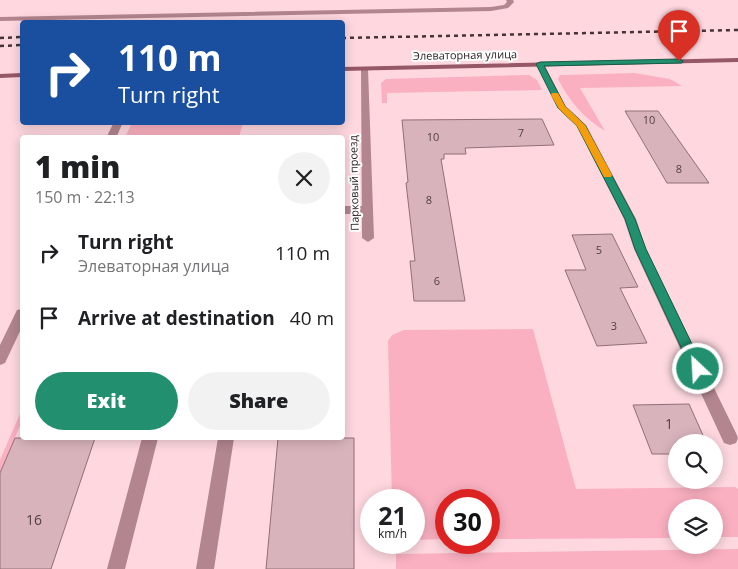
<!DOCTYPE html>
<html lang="en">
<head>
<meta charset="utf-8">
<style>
	body { margin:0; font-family:"Open Sans",sans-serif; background:#f2f2f2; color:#202124; height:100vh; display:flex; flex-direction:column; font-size:19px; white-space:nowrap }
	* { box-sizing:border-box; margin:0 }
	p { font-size:16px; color:#757577 }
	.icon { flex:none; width:28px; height:28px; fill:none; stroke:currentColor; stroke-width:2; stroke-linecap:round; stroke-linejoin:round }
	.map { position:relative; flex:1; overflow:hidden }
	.details { position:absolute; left:20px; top:135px; width:325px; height:305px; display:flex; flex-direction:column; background:#fff; border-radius:5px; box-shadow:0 2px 12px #0003 }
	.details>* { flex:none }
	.hud { position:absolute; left:20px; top:20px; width:325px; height:105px; border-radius:5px; box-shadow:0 2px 12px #0003; background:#1a4fa0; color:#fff; overflow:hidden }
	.tools { position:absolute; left:668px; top:434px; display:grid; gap:10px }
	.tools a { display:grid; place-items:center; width:55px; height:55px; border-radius:50%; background:#fff; box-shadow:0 2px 12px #0003; font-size:25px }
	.speed { position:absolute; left:360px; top:489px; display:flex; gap:10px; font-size:25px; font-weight:700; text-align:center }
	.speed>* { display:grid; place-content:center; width:65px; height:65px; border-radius:50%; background:#fff; box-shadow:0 2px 12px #0003; line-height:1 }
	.speed small { font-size:12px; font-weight:400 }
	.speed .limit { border:8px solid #d22; background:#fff; color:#111 }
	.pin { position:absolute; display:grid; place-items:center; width:42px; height:42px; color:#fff; margin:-51px -21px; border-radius:50% 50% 50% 0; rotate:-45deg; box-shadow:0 0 5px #0007 }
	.pin .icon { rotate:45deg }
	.me { position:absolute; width:55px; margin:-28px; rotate:335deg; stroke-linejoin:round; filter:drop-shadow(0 0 4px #0008) }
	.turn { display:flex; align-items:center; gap:18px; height:105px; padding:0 15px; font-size:22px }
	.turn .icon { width:65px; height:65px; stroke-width:2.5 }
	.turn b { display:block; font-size:35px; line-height:42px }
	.round { display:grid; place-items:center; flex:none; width:52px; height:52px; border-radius:26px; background:#f2f2f2 }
	.headline { display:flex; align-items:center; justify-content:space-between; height:85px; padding:0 15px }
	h1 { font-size:30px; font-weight:800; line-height:38px }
	.primary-button { display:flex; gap:10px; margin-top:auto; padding:10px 15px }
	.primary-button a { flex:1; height:58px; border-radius:30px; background:#228f6e; color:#fff; font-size:20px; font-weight:800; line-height:58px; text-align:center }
	.primary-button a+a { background:#f2f2f2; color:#202124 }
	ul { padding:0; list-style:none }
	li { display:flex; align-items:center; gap:15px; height:65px; padding:0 15px }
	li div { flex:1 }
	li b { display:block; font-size:19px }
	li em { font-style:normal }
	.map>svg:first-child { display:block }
	.green { fill:#fab0c1 }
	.building { fill:#d9b3bb; stroke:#916f76 }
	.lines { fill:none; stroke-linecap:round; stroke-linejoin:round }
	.service { fill:#b2858f; fill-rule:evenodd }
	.minor { fill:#b2858f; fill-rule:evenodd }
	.secondary { fill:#965767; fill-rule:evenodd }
	.rail { stroke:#443236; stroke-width:2.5; stroke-dasharray:4 4; stroke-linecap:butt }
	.route { fill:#228f6e; stroke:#165d48 }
	.slow { fill:#f59e0b }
	.labels { text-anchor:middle; stroke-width:4; stroke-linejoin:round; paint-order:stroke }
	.far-street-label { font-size:11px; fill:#281a1d; stroke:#fff }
	.number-label { font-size:11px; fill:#544044 }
	.near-number-label { font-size:14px; fill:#544044 }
</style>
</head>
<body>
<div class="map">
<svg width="738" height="569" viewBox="0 0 738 569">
	<rect width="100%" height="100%" fill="#fed7df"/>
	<path class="green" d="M634,73L670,79L682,86L580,88L605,131C584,118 569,101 558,79L560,75H567Z
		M529,75L537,80L542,90L387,93V103H382L381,83L386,79Z
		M132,123V122L243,123L239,137H125Z
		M533,329L576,489L735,487L738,489V537H714V508H676V538L489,539V500H446V539L414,540V500H392L388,341L392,335L404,330Z
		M22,409V421L0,473V460Z
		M738,549V569H396V554Z"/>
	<path class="building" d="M625,111H658L709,183H667Z
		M542,119L554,145L465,148L466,154H444V159H441L465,301H414L410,261H415L406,183L408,182L402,120Z
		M612,234L638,287L620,288L647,343L597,346L565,270H586L572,235Z
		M689,404L706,442H676V454H652L633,405Z
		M15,438H95L51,569H0V473Z
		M278,438H354V569H266Z"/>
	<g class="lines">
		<path class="service" d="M506,0H513L514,2L508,8L491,11L0,21V17L491,7L504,5L507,2Z
			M342,206H368L373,210L368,214H342Z
			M142,438H158L125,569H107Z
			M218,438H234L214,569H196Z"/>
		<path class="minor" d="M537,62L544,64L566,107L586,125L636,219L646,249L736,433L738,438L736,443L730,445L724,443L634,249L624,219L577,126L558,108L536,64Z
			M361,67L368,69L374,238L368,242L362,238Z
			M114,122H123L116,138H106Z
			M22,309V327L5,363L0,365V345L17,310Z"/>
		<path class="secondary" d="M738,58V62L342,71V67Z
			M22,73V77L0,78V74Z"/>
		<path class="rail" d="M0,38L22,37
			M342,38L738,30
			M0,46L22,45"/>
	</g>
	<path class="route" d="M679,59L683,61L682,63L544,66L565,106L585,125L635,219L646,249L704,369L702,373L698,375L693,373L635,249L625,219L577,126L558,108L536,64L540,62Z"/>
	<path class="slow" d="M552,93H558L565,106L585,125L612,175L611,177H604L577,126L559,109L551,95Z"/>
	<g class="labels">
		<g class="far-street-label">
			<text transform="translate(465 55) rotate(-1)" y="4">Элеваторная улица</text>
			<text transform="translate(354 183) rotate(-91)" y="4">Парковый проезд</text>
		</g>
		<g class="number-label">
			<text x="649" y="124">10</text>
			<text x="521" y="137">7</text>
			<text x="433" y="141">10</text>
			<text x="679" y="173">8</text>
			<text x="429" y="204">8</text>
			<text x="599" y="254">5</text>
			<text x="437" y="285">6</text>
			<text x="614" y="330">3</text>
		</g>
		<g class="near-number-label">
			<text x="669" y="429">1</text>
			<text x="34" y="525">16</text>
		</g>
	</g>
</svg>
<div class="tools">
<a><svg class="icon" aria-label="search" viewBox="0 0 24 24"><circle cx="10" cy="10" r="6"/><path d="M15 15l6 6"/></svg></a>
<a><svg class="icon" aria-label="layers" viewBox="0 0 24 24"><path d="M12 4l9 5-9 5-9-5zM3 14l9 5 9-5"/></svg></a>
</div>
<div class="speed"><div>21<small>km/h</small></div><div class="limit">30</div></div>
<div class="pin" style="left:679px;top:61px;background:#d93025"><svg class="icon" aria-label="arrive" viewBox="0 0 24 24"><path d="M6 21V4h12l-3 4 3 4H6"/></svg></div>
<svg class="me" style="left:698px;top:369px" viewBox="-20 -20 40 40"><circle r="17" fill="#228f6e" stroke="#fff" stroke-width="3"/><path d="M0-11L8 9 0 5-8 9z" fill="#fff"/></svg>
<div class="hud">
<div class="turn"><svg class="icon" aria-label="right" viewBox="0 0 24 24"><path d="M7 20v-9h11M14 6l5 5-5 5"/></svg><div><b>110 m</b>Turn right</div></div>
</div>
<section class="details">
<div class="headline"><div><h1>1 min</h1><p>150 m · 22:13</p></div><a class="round"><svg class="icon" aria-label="close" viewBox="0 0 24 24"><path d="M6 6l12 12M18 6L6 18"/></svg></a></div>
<ul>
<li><svg class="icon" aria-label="right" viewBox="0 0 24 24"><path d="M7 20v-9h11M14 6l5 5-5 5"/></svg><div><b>Turn right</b><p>Элеваторная улица</p></div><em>110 m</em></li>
<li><svg class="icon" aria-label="arrive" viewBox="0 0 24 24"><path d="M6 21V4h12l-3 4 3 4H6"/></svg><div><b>Arrive at destination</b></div><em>40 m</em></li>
</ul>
<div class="primary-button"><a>Exit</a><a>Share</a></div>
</section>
</div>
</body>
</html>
